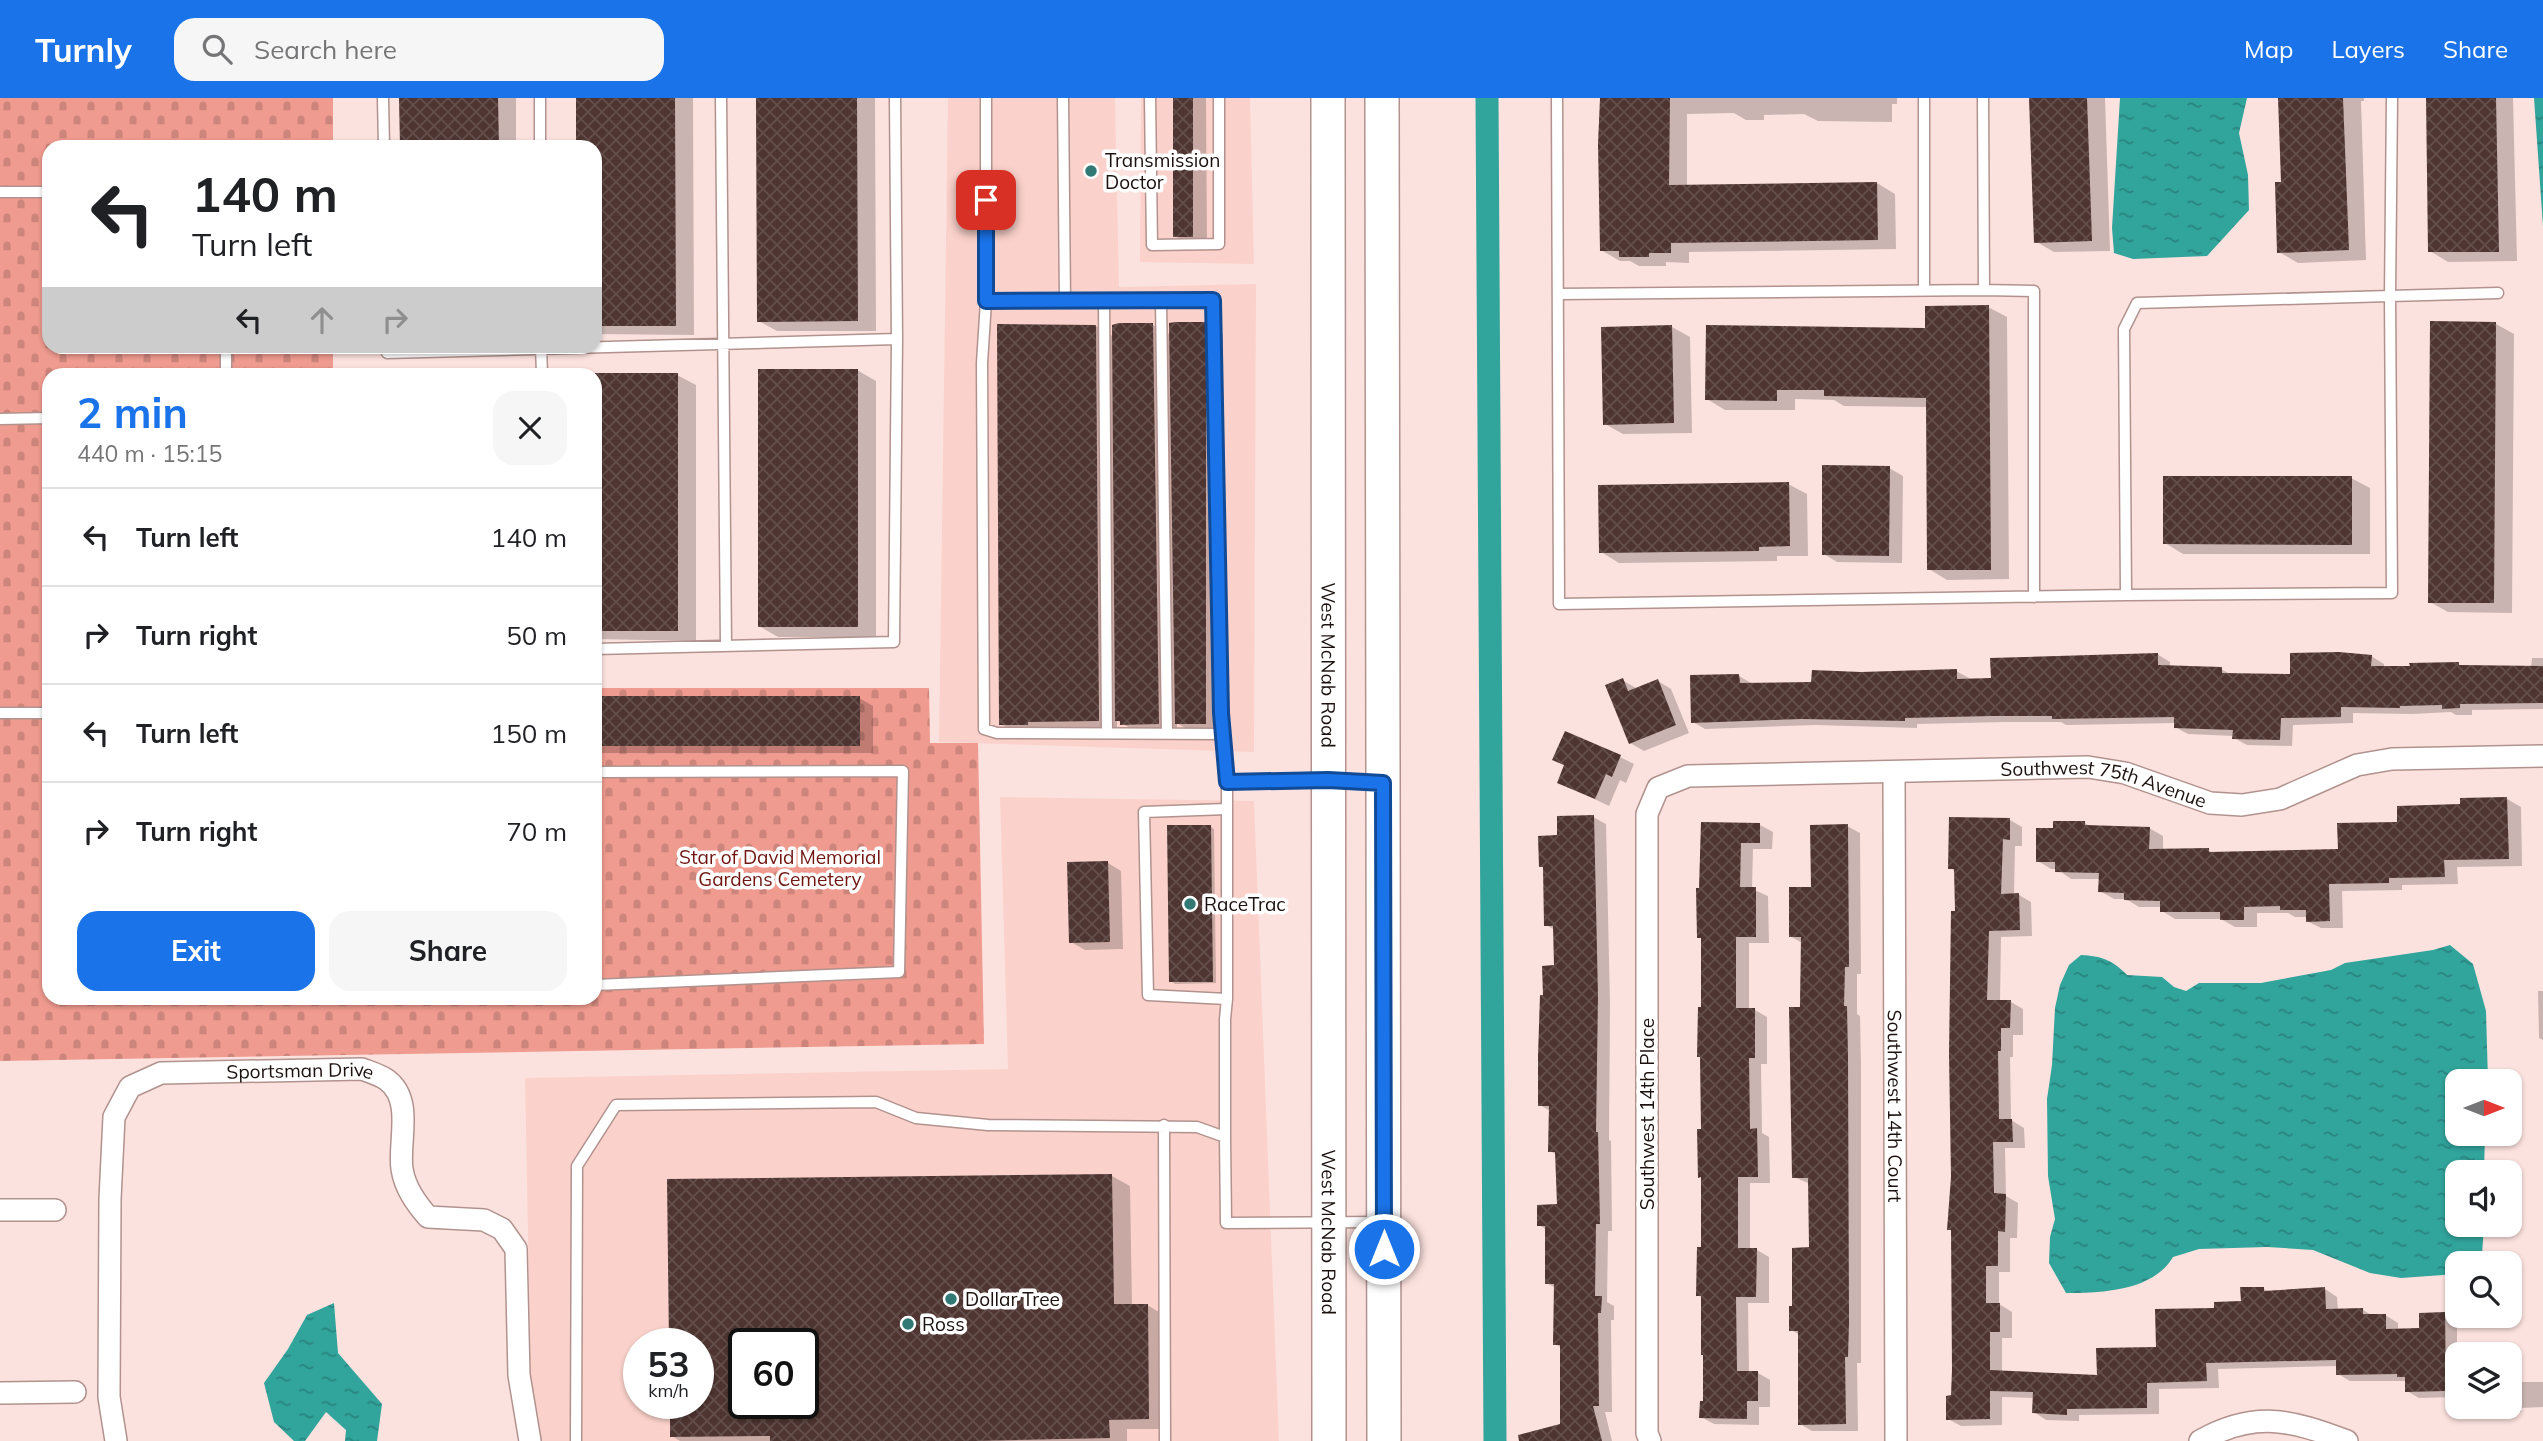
<!DOCTYPE html>
<html lang="en">
<head>
<meta charset="utf-8">
<style>
	body { margin:0; font-family:Mulish,sans-serif; background:#f6f6f6; color:#202124; height:100vh; display:flex; flex-direction:column; font-size:26px; white-space:nowrap }
	* { box-sizing:border-box; margin:0 }
	p { font-size:23px; color:#757577 }
	.icon { flex:none; width:38px; height:38px; fill:none; stroke:currentColor; stroke-width:2; stroke-linecap:round; stroke-linejoin:round }
	.map { position:relative; flex:1; overflow:hidden }
	.sheet { position:absolute; left:42px; top:270px; width:560px; height:637px; display:flex; flex-direction:column; background:#fff; border-radius:21px; box-shadow:0 2px 5px #0004 }
	.sheet>* { flex:none }
	.banner { position:absolute; left:42px; top:42px; width:560px; height:214px; border-radius:21px; box-shadow:0 2px 5px #0004; background:#fff; color:#202124; overflow:hidden }
	.needle { width:46px; rotate:90deg }
	.controls { position:absolute; left:2445px; top:971px; display:grid; gap:14px }
	.controls a { display:grid; place-items:center; width:77px; height:77px; border-radius:14px; background:#fff; box-shadow:0 2px 5px #0004; font-size:35px }
	.speed { position:absolute; left:623px; top:1230px; display:flex; gap:14px; font-size:35px; font-weight:700; text-align:center }
	.speed>* { display:grid; place-content:center; width:91px; height:91px; border-radius:50%; background:#fff; box-shadow:0 2px 5px #0004; line-height:1 }
	.speed small { font-size:18px; font-weight:400 }
	.speed .limit { border:4px solid #111; border-radius:10px; background:#fff; color:#111 }
	.pin { position:absolute; display:grid; place-items:center; width:60px; height:60px; color:#fff; margin:-30px; border-radius:14px; box-shadow:0 4px 10px #0006 }
	.me { position:absolute; width:77px; margin:-38px; rotate:0deg; stroke-linejoin:round; filter:drop-shadow(0 0 5px #0008) }
	.turn { display:flex; align-items:center; gap:24px; height:147px; padding:0 35px; font-size:32px }
	.turn .icon { width:91px; height:91px; stroke-width:2.5 }
	.turn b { display:block; font-size:49px; line-height:60px }
	.lanes { display:flex; align-items:center; height:66px; padding:0 35px; background:#0003; justify-content:center; gap:35px; direction:ltr }
	.lanes .off { opacity:.35 }
	.round { display:grid; place-items:center; flex:none; width:74px; height:74px; border-radius:21px; background:#f6f6f6 }
	.overview { display:flex; align-items:center; justify-content:space-between; height:119px; padding:0 35px }
	h1 { font-size:42px; font-weight:700; line-height:52px; color:#1a73e8 }
	.cta { display:flex; gap:14px; margin-top:auto; padding:14px 35px }
	.cta a { flex:1; height:80px; border-radius:21px; background:#1a73e8; color:#fff; font-size:28px; font-weight:700; line-height:80px; text-align:center }
	.cta a+a { background:#f6f6f6; color:#202124 }
	ul { padding:0; list-style:none }
	li { display:flex; align-items:center; gap:21px; height:98px; padding:0 35px; border-top:2px solid #e0e0e0 }
	li div { flex:1 }
	li b { display:block; font-size:26px }
	li em { font-style:normal }
	header { display:flex; align-items:center; gap:42px; box-sizing:border-box; height:98px; padding:0 35px; background:#1a73e8; color:#fff }
	header strong { font-size:33px }
	nav { display:flex; gap:38px; margin-inline-start:auto; font-size:24px }
	.search { width:490px; height:63px; background:#f6f6f6; display:flex; align-items:center; gap:18px; box-sizing:border-box; padding:0 24px; border-radius:21px; color:#757577; font-size:26px }
	.map>svg:first-child { display:block }
	.built { fill:#fbd2cb; fill-rule:evenodd }
	.cemetery { fill:url(#cemetery-stones) }
	.water { fill:url(#water-ripples) }
	.shadow { fill:#0003; fill-rule:evenodd }
	.lines { fill:none; stroke-linecap:round; stroke-linejoin:round }
	.canal { stroke:#31a49c; stroke-width:23 }
	.building { fill:url(#building-cross-hatch); fill-rule:evenodd }
	.service-casing { stroke:#b1928e; stroke-width:13 }
	.minor-casing { stroke:#b1928e; stroke-width:24 }
	.primary-casing { stroke:#b1928e; stroke-width:36 }
	.service { stroke:#fff; stroke-width:10 }
	.minor { stroke:#fff; stroke-width:21 }
	.primary { stroke:#fff; stroke-width:33 }
	.route-casing { stroke:#114b97; stroke-width:18 }
	.route { stroke:#1a73e8; stroke-width:12 }
	.poi-dot { fill:#317974; stroke:#fff; stroke-width:2.5 }
	.labels { text-anchor:middle; stroke-width:7; stroke-linejoin:round; paint-order:stroke }
	.poi-label { font-size:19px; fill:#1b110f; stroke:#fff; text-anchor:start }
	.street-label { font-size:19px; fill:#1b110f; stroke:#fff }
	.park-label { font-size:19px; fill:#701611; stroke:#fff }
</style>
</head>
<body>
<header>
<strong>Turnly</strong>
<div class="search"><svg class="icon" aria-label="search" viewBox="0 0 24 24"><circle cx="10" cy="10" r="6"/><path d="M15 15l6 6"/></svg>Search here</div>
<nav><a>Map</a><a>Layers</a><a>Share</a></nav>
</header>
<div class="map">
<svg width="2543" height="1343" viewBox="0 0 2543 1343">
	<defs>
		<pattern id="cemetery-stones" width="16" height="16" patternUnits="userSpaceOnUse" patternTransform="scale(1.75)"><rect width="16" height="16" fill="#f09b8f"/><path d="M2 7V4a2 2 0 0 1 4 0v3zM10 15v-3a2 2 0 0 1 4 0v3z" fill="#cd847a"/></pattern>
		<pattern id="water-ripples" width="26" height="14" patternUnits="userSpaceOnUse" patternTransform="scale(1.75)"><rect width="26" height="14" fill="#31a49c"/><path d="M2 4q2-2 4 0t4 0M15 11q2-2 4 0t4 0" fill="none" stroke="#29847e"/></pattern>
		<pattern id="building-cross-hatch" width="8" height="8" patternUnits="userSpaceOnUse" patternTransform="scale(1.75)"><rect width="8" height="8" fill="#4e3531"/><path d="M0 0l8 8M0 8l8-8" fill="none" stroke="#644f4c"/></pattern>
	</defs>
	<rect width="100%" height="100%" fill="#fce2de"/>
	<path class="built" d="M948,0H1115L1119,189L1256,186L1254,654L939,644Z
		M1141,0H1250L1254,166L1140,164Z
		M1000,699L1254,703L1279,1343H532L525,980L1008,971ZM639,1246H698V1306H639ZM744,1246H803V1306H744Z"/>
	<path class="cemetery" d="M0,0H333V49H49V248L333,249V276H49V900H595V590H929L930,645H978L984,946L0,963Z"/>
	<path class="water" d="M2120,0H2247L2239,35L2248,77L2249,112L2207,158L2133,161L2114,155L2112,130Z
		M2534,0H2543V128Z
		M2450,847L2473,866L2486,913L2488,983L2457,984V1036H2485L2484,1074H2457V1127H2484L2482,1157L2477,1165L2457,1166V1176L2401,1180L2370,1175L2313,1152L2267,1149L2199,1151L2173,1159C2153,1193 2102,1195 2066,1195L2049,1165L2050,1139L2055,1121L2048,1078L2047,1001L2052,967L2055,910L2060,887L2069,867L2081,857C2101,858 2113,862 2127,877L2162,879L2174,889L2186,893L2199,885H2261L2331,872L2345,865L2433,852Z
		M334,1205L338,1255L382,1306L377,1343H345L346,1332L326,1314L305,1343H294L274,1324L264,1285L288,1251L307,1217Z"/>
	<path class="shadow" d="M401,0H516V49H401Z
		M578,0H693L694,237L595,236V49H578Z
		M758,0H875L876,233H777L759,223Z
		M1175,0H1206L1207,145L1189,146L1175,138Z
		M1601,0H1897V6H1892V24L1818,23L1804,16L1764,17V22H1746L1734,15L1687,16V88L1877,85L1895,96L1896,151L1689,154V165L1666,164V168H1639L1630,163H1620L1601,152Z
		M2031,0H2105L2110,153L2054,154L2035,143Z
		M2280,0H2364V3H2361L2366,162L2298,165L2279,154L2283,85Z
		M2428,0H2513L2517,163L2448,164L2430,153Z
		M1988,209L2007,219L2009,481L1947,482L1929,471L1927,309L1844,308L1834,302L1795,301V312H1725L1707,301L1927,231Z
		M1205,226L1223,236L1224,636H1195L1177,625V636L1141,637L1117,622V633L1019,637L1001,626L1096,228L1114,239L1153,227L1171,237Z
		M2496,226L2514,236L2512,515L2448,514L2430,504Z
		M1672,229L1690,239L1692,335L1623,336L1605,326Z
		M857,272L876,283V539H778L759,528Z
		M595,277H677L696,287V543L595,541Z
		M1889,370L1903,378L1902,465L1837,464L1824,456Z
		M2351,380L2370,390V456H2183L2165,445Z
		M1788,386L1807,396L1808,458H1777V463L1619,465L1601,454Z
		M2157,556L2170,564V569L2221,571L2232,577L2292,578L2371,558L2384,566V570L2458,566L2465,569L2531,570L2532,560H2543V611L2472,612V617H2456L2451,614L2412,616L2353,615V625L2293,627L2292,648L2247,647L2234,640V638L2188,636L2175,629L2176,625L2066,627L2061,624H2005L1917,626V630L1816,627L1705,631L1693,624L1739,578L1751,585L1813,586L1861,576L1956,573L1969,580V583L1993,582Z
		M1622,582L1636,590L1658,583L1671,591L1689,635L1644,653L1630,645Z
		M595,600H859L873,608V655H595Z
		M1620,659L1634,666L1626,685L1620,682L1609,708L1559,684L1565,668L1554,662Z
		M2507,701L2521,709L2522,768L2457,769L2458,786L2402,787V792L2342,793L2343,830H2321L2307,823V819H2295L2288,815H2257V829H2235L2221,821H2175L2162,813V809H2139L2126,801H2114L2100,793V781H2071L2057,771H2051L2038,763L2055,732L2085,725L2091,729L2149,730L2163,738V753L2208,752L2215,756L2340,753L2399,726L2462,708Z
		M1593,719L1606,726L1610,906L1609,1042L1611,1043L1612,1133H1608L1607,1204L1614,1208V1222H1611L1612,1314H1605L1612,1343H1553L1562,1327V1250L1555,1246L1556,1190L1546,1185L1547,1132L1539,1127L1558,1108L1557,1057L1550,1053V1013L1540,1007L1545,899L1556,869L1555,832L1546,827L1545,770L1540,768L1559,739Z
		M2010,722L2022,729V748H2015L2014,797H2019L2031,804L2032,838L2001,839L2000,904H2011L2023,911V937H2013V959H2010L2011,1022L2024,1030L2025,1050H2005L2006,1098L2018,1105L2017,1140H2010V1174H1999V1206L2012,1214V1240H2002V1274L2099,1279L2158,1250L2216,1211L2243,1205L2264,1191L2271,1195L2325,1191L2337,1199L2338,1212H2363L2373,1218L2385,1217L2398,1225V1232H2421L2444,1216L2457,1223V1251L2508,1250L2521,1257V1284H2543V1309L2521,1310V1314H2503L2496,1310L2472,1309H2510V1256H2457V1299L2419,1300L2407,1293V1283H2350L2338,1276L2337,1268L2218,1271L2219,1290L2159,1291V1316L2079,1317V1323L2046,1322L2034,1314V1300L2002,1299V1327L1961,1328L1948,1321L1953,1299V1133L1949,1131L1952,1107L1956,815L1955,773L1950,770Z
		M1703,726L1760,727L1773,734L1772,751H1753L1752,791L1768,798L1769,845H1749V912H1755L1767,919V966H1761L1762,1035L1769,1039L1770,1085H1750V1152H1757L1769,1159V1205H1748L1749,1275H1758L1770,1282V1309H1759V1327L1714,1326L1701,1319L1704,1305L1703,1200L1698,1197L1703,1151V1080L1700,1079L1703,1033L1701,792Z
		M1210,728L1214,731L1216,885L1175,886L1171,883Z
		M1847,728L1860,735L1861,876H1857V916L1860,918L1861,967V1265H1857L1858,1333H1812L1800,1326V1237L1791,1232L1794,1210L1811,1151L1810,1086L1794,1079L1802,845L1790,838Z
		M1108,765L1121,773L1123,851L1085,852L1071,844Z
		M2538,893H2543V942L2539,940Z
		M1112,1078L1130,1088L1132,1207H1147L1166,1218L1167,1331H1127V1343H680L672,1338L671,1306H698V1246H671ZM744,1246H803V1306H744Z"/>
	<g class="lines">
		<path class="canal" d="M1487,0L1495,1343"/>
	</g>
	<path class="building" d="M399,0H498L499,49H400Z
		M576,0H675L676,228H595V49H576Z
		M756,0H857L858,223L757,224Z
		M1173,0H1193V139H1173Z
		M1600,0H1670L1669,87L1877,84L1878,142L1671,145V155H1649V159H1619V153H1600L1598,46Z
		M2029,0H2087L2092,143L2034,145Z
		M2278,0H2343L2349,152L2277,155L2275,84H2281Z
		M2426,0H2496L2499,154H2428Z
		M1989,207L1991,472H1927L1926,300L1824,298V292H1777V303L1705,302L1706,227L1925,230V208Z
		M2430,223L2496,224L2494,505H2428Z
		M1176,224H1206V626H1175L1169,225Z
		M1119,225H1153L1159,626L1120,627V623H1115L1112,227Z
		M997,226L1096,227L1099,623L1028,624V627H999Z
		M1672,227L1674,325L1603,327L1601,229Z
		M758,271H858V529H758Z
		M595,275H678V533H595Z
		M1822,367L1890,368L1889,458L1822,457Z
		M2163,378H2352V447L2163,446Z
		M1789,384L1790,448L1759,449V453L1599,455L1598,387Z
		M2339,554L2372,557L2371,568H2410L2409,565L2459,564V567L2543,568V605L2460,606V610L2442,611V607L2400,608V610L2341,609V619L2281,620L2280,642L2232,641L2233,632L2174,630V619L2052,621V618H1992L1905,620V623L1802,621L1691,625L1690,577L1739,576L1740,585L1811,584L1812,572L1861,574L1957,571V581L1991,580L1990,560L2158,555V567L2222,569V575L2290,576V555Z
		M1623,580L1628,593L1658,581L1676,627L1629,646L1605,587Z
		M595,598H860V648H595Z
		M1565,633L1621,657L1612,679L1606,676L1595,701L1557,685L1564,667L1552,662Z
		M2507,699L2509,761L2444,762L2445,779L2389,780V785L2329,786L2330,823L2306,824V812H2280V808L2244,809V822H2220V814H2160V803L2124,802V795L2098,794L2099,775L2055,774V764H2036V730H2053V723H2085V727L2150,729L2149,751L2209,750V754L2338,751L2337,725L2397,724V708L2460,706V700Z
		M1594,717L1598,898L1596,1034H1598L1600,1126H1596L1595,1198H1602L1601,1215H1598L1599,1308H1593L1602,1343H1519L1518,1337L1560,1326V1247H1553L1554,1186H1545V1128H1537V1107L1557,1106L1555,1054H1548L1549,1008H1538V958L1540,897H1543L1542,868L1554,867L1553,828H1544L1543,769H1539L1538,738L1557,737V718Z
		M1949,719L2010,720V742L2003,741L2001,796L2019,795L2020,832L1989,833L1987,902H2011L2010,930H2001V953H1998L1999,1021H2012L2013,1044H1993L1994,1095L2006,1096L2005,1134L1998,1133V1168H1986V1205H2000V1234H1990V1272L2097,1277L2096,1250L2156,1249L2155,1211L2214,1210V1204L2241,1203L2240,1189H2264V1193L2325,1189L2326,1211L2363,1210V1216H2386V1231L2419,1230V1215L2445,1214L2446,1293L2405,1294V1279H2397V1276L2336,1277V1262L2206,1265L2207,1283L2147,1285V1310L2067,1311V1317L2032,1315L2033,1294L1990,1293V1321L1946,1322V1298L1951,1297L1952,1272L1951,1132H1947L1951,1079L1949,956L1951,813H1955L1954,771H1948Z
		M1701,724L1760,725V745H1741L1740,789H1756V839H1736V910H1755V960H1749L1750,1031L1757,1030L1758,1079H1738V1150H1757L1756,1199H1736L1737,1273H1758V1303H1747V1321L1699,1320L1700,1303H1703V1257H1701V1198H1696L1697,1149H1701V1079L1698,1080L1697,1031H1701L1700,959H1697L1698,909H1701V840H1697L1696,790H1699Z
		M1848,726L1849,869H1845L1844,908H1847L1848,959L1849,1225L1848,1259H1845L1846,1326L1798,1327V1233H1789V1208H1792V1150L1809,1149L1808,1080H1792L1789,909H1800L1801,839H1789V789H1811L1810,727Z
		M1167,727H1211L1213,884H1169Z
		M1108,763L1110,844L1069,845L1067,764Z
		M1112,1076L1114,1206H1148L1149,1321L1109,1322L1110,1340L975,1343H770V1338L670,1339V1306H698V1246H669L667,1081ZM744,1246H803V1306H744Z"/>
	<g class="lines">
		<defs>
			<path id="service" d="M383,0L384,49
				M540,0V49
				M721,0L726,548
				M895,0L897,241
				M986,0V203L1213,202L1221,615L1227,684
				M1063,0L1065,203
				M1150,0L1152,147L1219,146V0
				M1557,0L1559,506L2126,497
				M1924,0V192
				M2392,0L2390,198L2137,205L2124,231L2126,497L2392,495L2390,198L2498,195
				M0,94H49
				M1984,192L2034,193V499
				M1558,196L1984,192L1983,0
				M1161,202L1167,635
				M986,203L982,265L984,631L997,635L1222,636
				M1104,203L1107,634
				M387,248V255L897,241L894,544L595,551
				M541,248L542,276
				M226,276V248
				M0,321L49,320
				M0,615H49
				M595,674L903,673L899,874L595,887
				M1227,711L1144,714L1148,897L1227,901V684L1328,683L1380,685
				M1164,1027L1165,1343
				M1225,1039V921L1227,901
				M576,1343L577,1068L616,1007L876,1004L916,1020L988,1027L1197,1029L1225,1039L1226,1125L1381,1124"/>
			<g id="minor">
				<path id="s1" d="M1894,674L1896,1343"/>
				<path d="M0,1112H55"/>
				<path d="M0,1295L75,1294"/>
				<path id="s2" d="M116,1343L109,1299L110,1101L114,1019L130,989L161,975L362,971C370,974 380,977 387,982C414,1002 398,1044 402,1071C405,1090 416,1105 428,1119L484,1122L502,1131L516,1151L519,1277L530,1343"/>
				<path id="s3" d="M1650,1343L1647,1335V716L1658,690L1688,678L2088,669L2125,675L2210,705L2242,707L2280,701L2357,667L2392,661L2543,658"/>
				<path d="M2200,1343C2255,1312 2291,1322 2347,1343"/>
			</g>
			<g id="primary">
				<path id="s4" d="M1328,0L1329,1343"/>
				<path d="M1382,0L1384,1343"/>
			</g>
		</defs>
		<use href="#service" class="service-casing"/>
		<use href="#minor" class="minor-casing"/>
		<use href="#primary" class="primary-casing"/>
		<use href="#service" class="service"/>
		<use href="#minor" class="minor"/>
		<use href="#primary" class="primary"/>
	</g>
	<g class="lines">
		<defs>
			<path id="route" d="M986,102V203L1213,202L1221,615L1227,684L1328,682L1383,685L1384,1151"/>
		</defs>
		<use href="#route" class="route-casing"/>
		<use href="#route" class="route"/>
	</g>
	<g class="poi-dot">
		<circle cx="1091" cy="73" r="7"/>
		<circle cx="1190" cy="806" r="7"/>
		<circle cx="951" cy="1201" r="7"/>
		<circle cx="908" cy="1226" r="7"/>
	</g>
	<g class="labels">
		<g class="poi-label">
			<text x="1105" y="69">Transmission<tspan x="1105" dy="22">Doctor</tspan></text>
			<text x="1204" y="813">RaceTrac</text>
			<text x="965" y="1208">Dollar Tree</text>
			<text x="922" y="1233">Ross</text>
		</g>
		<g class="street-label">
			<text dy="7" stroke="none"><textPath href="#s4" startOffset="567">West McNab Road</textPath></text>
			<text dy="7" stroke="none"><textPath href="#s3" startOffset="1106">Southwest 75th Avenue</textPath></text>
			<text dy="7" stroke="none"><textPath href="#s2" startOffset="532">Sportsman Drive</textPath></text>
			<text dy="7" stroke="none"><textPath href="#s1" startOffset="334">Southwest 14th Court</textPath></text>
			<text transform="translate(1647 1016) rotate(-90)" y="7">Southwest 14th Place</text>
			<text dy="7" stroke="none"><textPath href="#s4" startOffset="1134">West McNab Road</textPath></text>
		</g>
		<g class="park-label">
			<text x="780" y="766">Star of David Memorial<tspan x="780" dy="22">Gardens Cemetery</tspan></text>
		</g>
	</g>
</svg>
<div class="controls">
<a><svg class="needle" viewBox="-14 -14 28 28"><path d="M0-13l5 13h-10z" fill="#e53935"/><path d="M0 13l5-13h-10z" fill="#757577"/></svg></a>
<a><svg class="icon" aria-label="sound" viewBox="0 0 24 24"><path d="M4 9h4l5-4v14l-5-4H4zM17 9q2 3 0 6"/></svg></a>
<a><svg class="icon" aria-label="search" viewBox="0 0 24 24"><circle cx="10" cy="10" r="6"/><path d="M15 15l6 6"/></svg></a>
<a><svg class="icon" aria-label="layers" viewBox="0 0 24 24"><path d="M12 4l9 5-9 5-9-5zM3 14l9 5 9-5"/></svg></a>
</div>
<div class="speed"><div>53<small>km/h</small></div><div class="limit">60</div></div>
<div class="pin" style="left:986px;top:102px;background:#d93025"><svg class="icon" aria-label="arrive" viewBox="0 0 24 24"><path d="M6 21V4h12l-3 4 3 4H6"/></svg></div>
<svg class="me" style="left:1384px;top:1151px" viewBox="-20 -20 40 40"><circle r="17" fill="#1a73e8" stroke="#fff" stroke-width="3"/><path d="M0-11L8 9 0 5-8 9z" fill="#fff"/></svg>
<div class="banner">
<div class="turn"><svg class="icon" aria-label="left" viewBox="0 0 24 24"><path d="M17 20v-9H6M10 6l-5 5 5 5"/></svg><div><b>140 m</b>Turn left</div></div>
<div class="lanes"><svg class="icon" aria-label="left" viewBox="0 0 24 24"><path d="M17 20v-9H6M10 6l-5 5 5 5"/></svg><svg class="icon off" aria-label="ahead" viewBox="0 0 24 24"><path d="M12 20V5M6 11l6-6 6 6"/></svg><svg class="icon off" aria-label="right" viewBox="0 0 24 24"><path d="M7 20v-9h11M14 6l5 5-5 5"/></svg></div>
</div>
<section class="sheet">
<div class="overview"><div><h1>2 min</h1><p>440 m · 15:15</p></div><a class="round"><svg class="icon" aria-label="close" viewBox="0 0 24 24"><path d="M6 6l12 12M18 6L6 18"/></svg></a></div>
<ul>
<li><svg class="icon" aria-label="left" viewBox="0 0 24 24"><path d="M17 20v-9H6M10 6l-5 5 5 5"/></svg><div><b>Turn left</b></div><em>140 m</em></li>
<li><svg class="icon" aria-label="right" viewBox="0 0 24 24"><path d="M7 20v-9h11M14 6l5 5-5 5"/></svg><div><b>Turn right</b></div><em>50 m</em></li>
<li><svg class="icon" aria-label="left" viewBox="0 0 24 24"><path d="M17 20v-9H6M10 6l-5 5 5 5"/></svg><div><b>Turn left</b></div><em>150 m</em></li>
<li><svg class="icon" aria-label="right" viewBox="0 0 24 24"><path d="M7 20v-9h11M14 6l5 5-5 5"/></svg><div><b>Turn right</b></div><em>70 m</em></li>
</ul>
<div class="cta"><a>Exit</a><a>Share</a></div>
</section>
</div>
</body>
</html>
